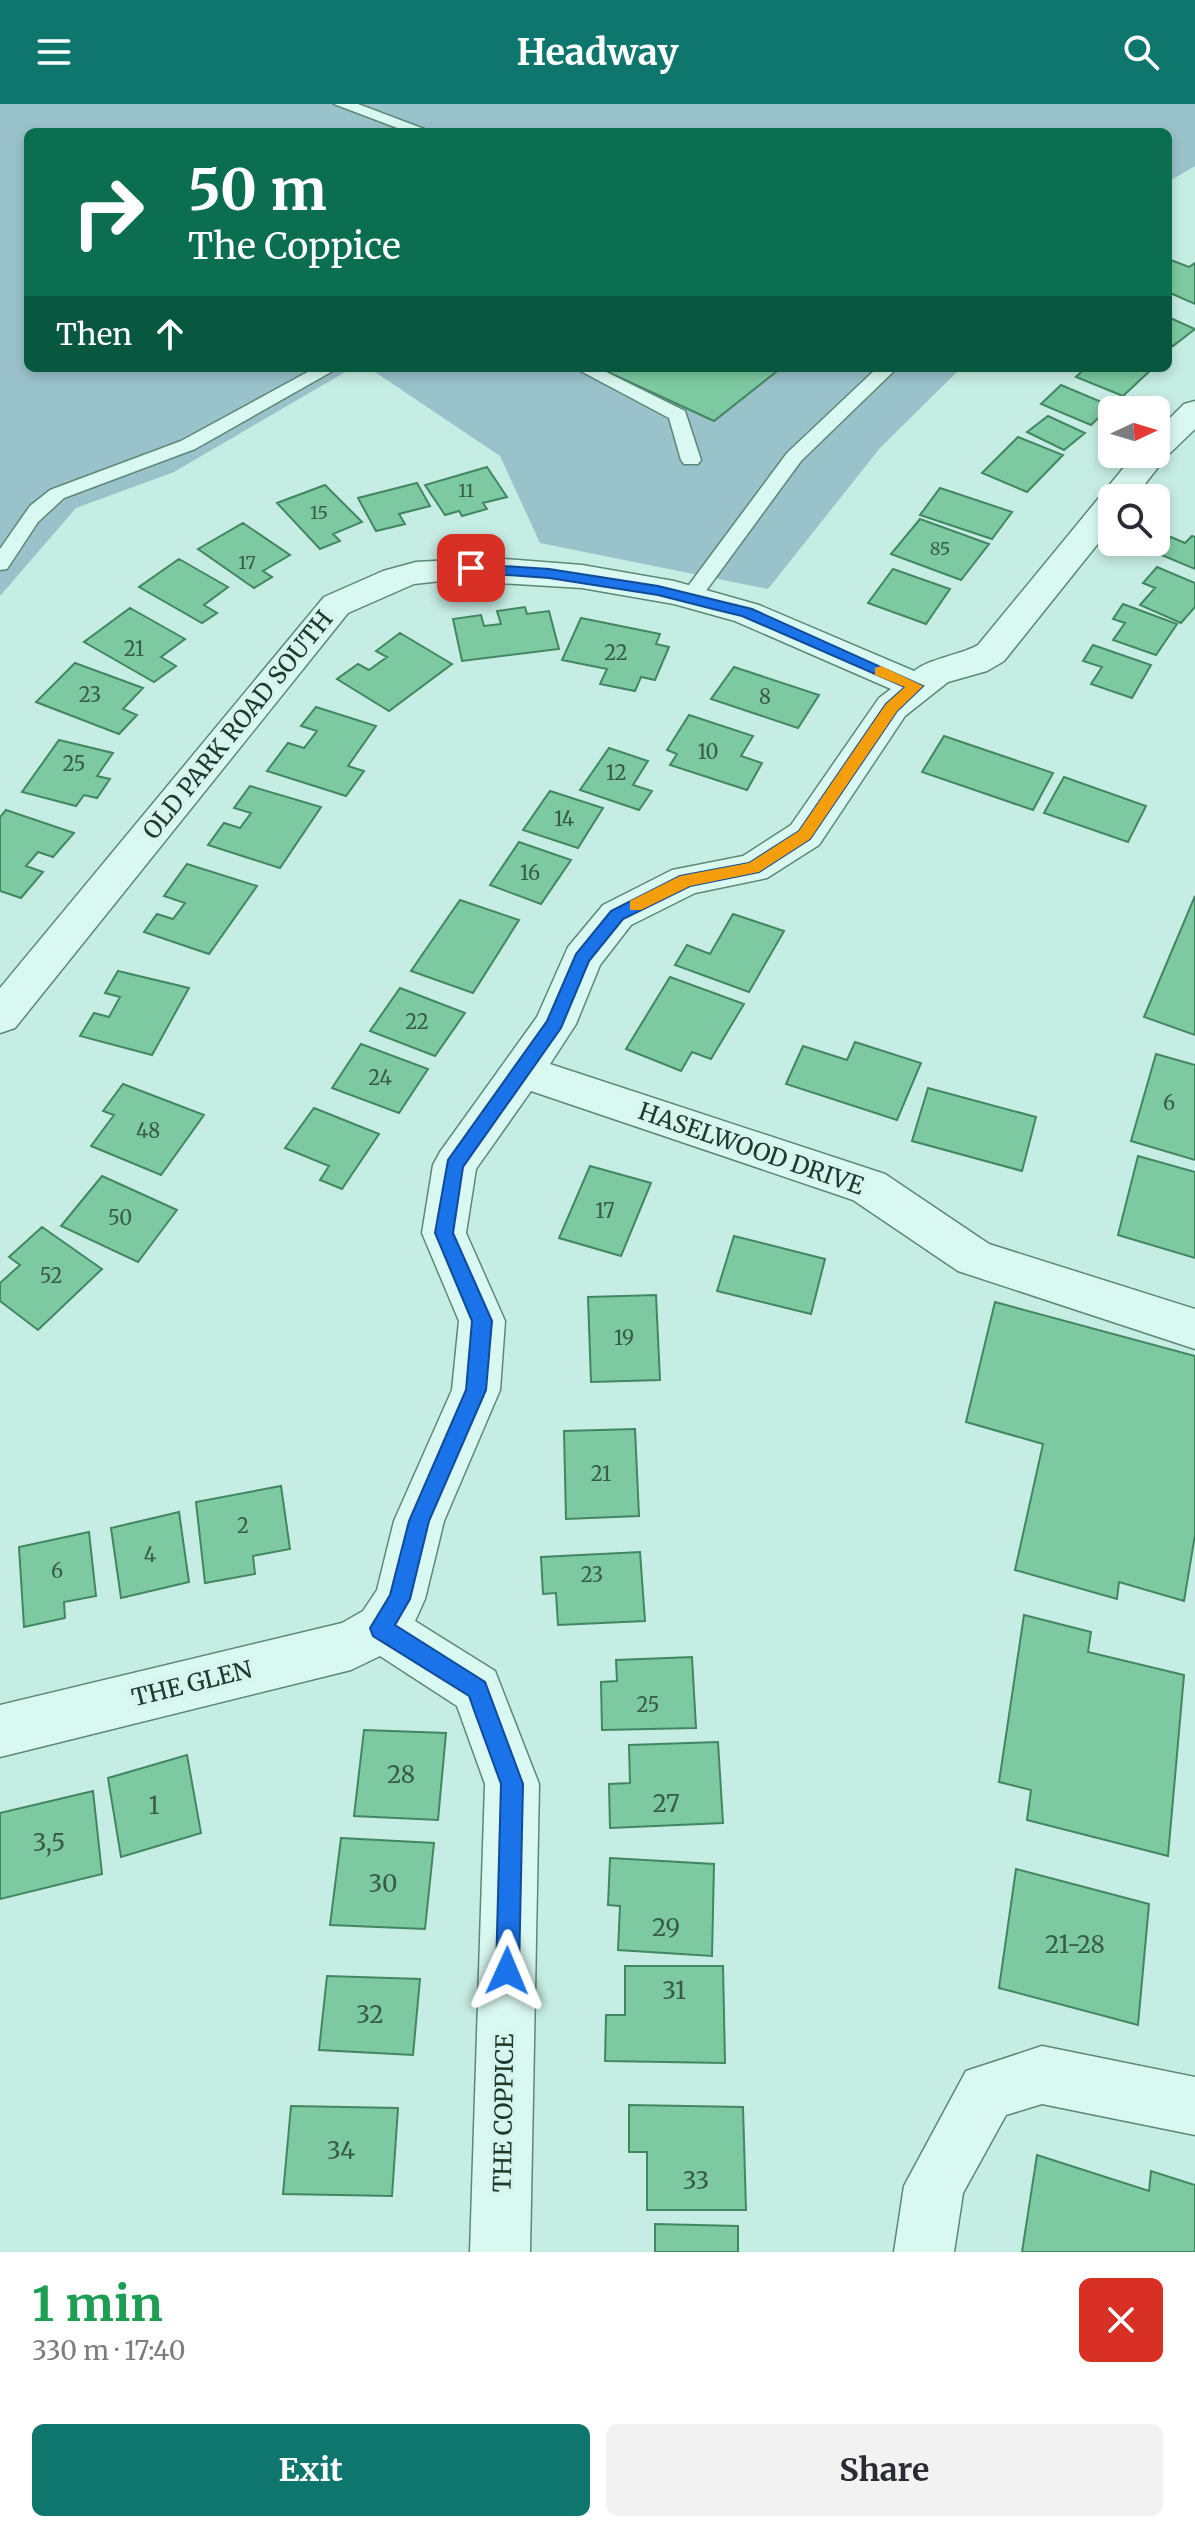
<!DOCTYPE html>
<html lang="en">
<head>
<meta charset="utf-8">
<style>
	body { margin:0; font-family:Merriweather,serif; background:#f2f2f3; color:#2b2b33; height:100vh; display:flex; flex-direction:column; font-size:30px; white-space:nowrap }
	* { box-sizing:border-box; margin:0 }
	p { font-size:26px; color:#7c7c81 }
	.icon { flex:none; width:44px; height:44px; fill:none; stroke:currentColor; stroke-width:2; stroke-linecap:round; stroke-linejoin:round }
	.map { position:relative; height:2148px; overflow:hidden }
	.details { display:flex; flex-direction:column; background:#fff; flex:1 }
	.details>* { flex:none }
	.banner { position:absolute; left:24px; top:24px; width:1148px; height:244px; border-radius:12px; box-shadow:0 4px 12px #0003; background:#0b6e4f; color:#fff; overflow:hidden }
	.needle { width:52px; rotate:86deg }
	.fabs { position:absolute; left:1098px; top:292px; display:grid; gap:16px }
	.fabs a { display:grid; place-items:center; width:72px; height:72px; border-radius:12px; background:#fff; box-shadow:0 4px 12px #0003; font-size:40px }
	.pin { position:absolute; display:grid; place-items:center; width:68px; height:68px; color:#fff; margin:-34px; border-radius:16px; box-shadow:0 4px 12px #0006 }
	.me { position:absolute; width:88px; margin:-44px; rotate:1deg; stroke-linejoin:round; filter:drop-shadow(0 0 6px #0008) }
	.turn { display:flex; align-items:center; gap:28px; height:168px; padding:0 32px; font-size:36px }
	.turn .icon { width:104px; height:104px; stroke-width:2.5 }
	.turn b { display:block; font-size:56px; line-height:68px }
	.then { display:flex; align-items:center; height:76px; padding:0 32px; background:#0003; gap:16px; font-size:30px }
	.round { display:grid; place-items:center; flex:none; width:84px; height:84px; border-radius:12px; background:#f2f2f3 }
	.summary { display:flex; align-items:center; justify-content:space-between; height:136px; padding:0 32px }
	h1 { font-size:48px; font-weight:700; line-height:60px; color:#1e9e55 }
	.primary-button { display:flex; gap:16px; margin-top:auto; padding:16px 32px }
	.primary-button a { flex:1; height:92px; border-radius:12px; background:#0f766e; color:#fff; font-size:32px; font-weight:700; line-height:92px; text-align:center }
	.primary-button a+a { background:#f2f2f3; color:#2b2b33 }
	header { display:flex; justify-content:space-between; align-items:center; height:104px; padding:0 32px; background:#0f766e; color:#fff; font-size:36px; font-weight:700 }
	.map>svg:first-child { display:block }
	.green { fill:#9ac2cb }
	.building { fill:#7dcaa2; stroke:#438662; stroke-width:2 }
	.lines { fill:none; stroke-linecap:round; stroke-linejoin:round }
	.service-casing { stroke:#5c8876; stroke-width:3 }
	.minor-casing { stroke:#5c8876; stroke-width:3 }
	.service { fill:#d9f8f1; fill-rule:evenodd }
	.minor { fill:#d9f8f1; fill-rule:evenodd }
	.route { fill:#1a73e8; stroke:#114b97; stroke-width:2 }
	.slow { fill:#f59e0b }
	.labels { text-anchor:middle; stroke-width:8; stroke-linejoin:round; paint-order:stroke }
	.far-number-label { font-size:18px; fill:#375d4a }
	.number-label { font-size:20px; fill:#375d4a }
	.street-label { font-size:24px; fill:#20392d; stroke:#d5f5ee }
	.near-number-label { font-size:24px; fill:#375d4a }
</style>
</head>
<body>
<header><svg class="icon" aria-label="menu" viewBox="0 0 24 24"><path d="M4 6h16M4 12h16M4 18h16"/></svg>Headway<svg class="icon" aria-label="search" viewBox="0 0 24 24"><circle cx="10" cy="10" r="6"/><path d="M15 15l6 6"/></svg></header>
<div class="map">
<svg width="1195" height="2148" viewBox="0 0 1195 2148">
	<rect width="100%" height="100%" fill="#c6ede4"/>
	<path class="green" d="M0,0H1195V62L1168,78V28H28V264H352L174,368L76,404L0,492Z
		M369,264H961L880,344L768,485L540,439L500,352Z"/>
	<path class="building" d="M1168,155L1189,163L1195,159V200L1168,188Z
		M1168,213L1195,225L1173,242L1168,240Z
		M599,264H781L714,317Z
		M1085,264H1153L1123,292L1076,273Z
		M1061,281L1111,302L1091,321L1041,300Z
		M1048,312L1085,329L1064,346L1027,328Z
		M1018,333L1063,351L1027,388L982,369Z
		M487,363L507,393L483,399L487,405L462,412L459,407L445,411L425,381Z
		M417,379L430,402L399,410L405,420L376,427L358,394Z
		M325,381L362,418L333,430L340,437L320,445L277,399Z
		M940,384L1012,408L992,435L920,411Z
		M920,415L989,440L961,476L891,450Z
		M243,419L290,451L263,467L272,473L254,484L198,445Z
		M1192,432L1195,433V465L1157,449L1171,433L1185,439Z
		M179,455L228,483L204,501L217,509L202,519L139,483Z
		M1157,463L1195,479V503L1181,519L1140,501L1155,484L1143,479Z
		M893,465L950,485L926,520L868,499Z
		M1123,500L1177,520L1156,551L1113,536L1125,519L1113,515Z
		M525,503L527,510L549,507L559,545L462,557L453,515L481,511L484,522L501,520L497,507Z
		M130,504L185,535L161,553L176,562L154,578L84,538Z
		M581,514L660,530L656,540L669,543L655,576L641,573L635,587L600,580L607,565L562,556Z
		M400,529L452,560L389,607L337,575L358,560L369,566L387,553L376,547Z
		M1093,541L1151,561L1132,594L1091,580L1102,563L1083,557Z
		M75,559L143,584L123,605L137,611L119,630L36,598Z
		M734,563L819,591L798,624L711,595Z
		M316,603L376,622L348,662L364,667L346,692L267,667L288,639L304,644L317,627L301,622Z
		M689,611L753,632L741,652L762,659L747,686L670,661L677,650L667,646Z
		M944,632L1053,669L1033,706L922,668Z
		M59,636L113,649L97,672L110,675L97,694L84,691L76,702L22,688Z
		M609,644L648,657L633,681L652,687L639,706L580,686Z
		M1064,673L1146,702L1128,738L1044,709Z
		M250,682L321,703L280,764L208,741L224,719L240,724L251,709L234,704Z
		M550,687L603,704L578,744L523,726Z
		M6,706L74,729L53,753L38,748L26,762L43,768L21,794L0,787V713Z
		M519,738L571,756L541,800L490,781Z
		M187,760L257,782L209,850L144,828L157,810L173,815L185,799L164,792Z
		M1195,792V931L1144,913Z
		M460,796L519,816L473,889L411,867Z
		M733,810L784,827L749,888L675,861L687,841L710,850Z
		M118,867L189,884L152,951L80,932L94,909L109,913L120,893L105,889Z
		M670,873L744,900L711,955L692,948L681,967L626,945Z
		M400,884L465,909L435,952L370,927Z
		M855,938L921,959L897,1016L786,980L803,942L847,956Z
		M361,940L428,965L399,1009L332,984Z
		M1156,950L1195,961V1056L1131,1037Z
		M123,980L204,1011L161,1071L91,1042L114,1011L103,1007Z
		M928,984L1036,1013L1022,1067L912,1037Z
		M314,1004L379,1030L342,1085L320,1076L329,1062L285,1044Z
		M1138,1052L1195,1068V1154L1118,1131Z
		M590,1062L651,1079L621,1152L559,1134Z
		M102,1072L177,1106L138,1158L61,1122Z
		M42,1123L102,1165L38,1226L0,1197V1179L20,1161L9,1153Z
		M734,1132L825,1155L811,1210L717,1187Z
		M656,1191L660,1276L591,1278L588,1193Z
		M995,1198L1195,1252V1431L1184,1497L1119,1478L1117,1495L1015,1466L1043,1340L966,1318Z
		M635,1325L639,1412L566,1415L564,1327Z
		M281,1382L290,1445L253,1452L255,1470L205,1479L196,1398Z
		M179,1408L189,1478L121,1494L111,1424Z
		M89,1428L96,1492L64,1498L65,1514L24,1523L19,1443Z
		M640,1448L645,1517L558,1521L556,1489L543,1490L541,1453Z
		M1024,1511L1091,1528L1088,1548L1184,1571L1168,1752L1027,1716L1031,1686L999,1678Z
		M692,1553L696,1624L602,1626L601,1578L617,1577L616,1556Z
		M364,1626L446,1629L438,1716L354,1712Z
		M718,1638L723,1719L610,1724L609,1680L630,1679L629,1641Z
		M187,1651L201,1729L121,1753L108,1674Z
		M93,1687L102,1770L0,1795V1709Z
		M341,1734L434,1739L425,1825L330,1821Z
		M610,1754L714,1760L712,1852L618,1846L620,1802L608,1801Z
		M1016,1765L1149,1800L1138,1921L999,1884Z
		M625,1862H723L725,1959L605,1957L606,1911H625Z
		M327,1872L420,1875L413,1951L319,1946Z
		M629,2001L743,2003L746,2106H647V2048H629Z
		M291,2002L398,2004L392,2092L283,2090Z
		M1037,2051L1149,2087L1151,2067L1195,2081V2148H1022Z
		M655,2120L738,2122V2148H655Z"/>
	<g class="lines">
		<defs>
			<path id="service" d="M334,0H358L432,28H408Z
				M315,264H338L195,345L64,394L38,418L7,465L0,466V445L30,402L50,386L181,337Z
				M575,264H598L685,307L701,356L698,360H684L681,356L669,314Z
				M877,264H897L801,357L697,499H683L680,494L683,489L787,349Z"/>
			<path id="minor" d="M1195,297V325L1166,353L1134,394H1112V422L1004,557L987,567L948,578L905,612L819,741L767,774L695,789L631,821L600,861L576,920L550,960L885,1070L989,1140L1195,1205V1245L958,1167L853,1096L531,987L476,1065L466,1129L505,1217L500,1286L444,1417L425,1495L415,1517L495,1567L539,1680L530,2148H470L485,1680L457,1602L380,1552L351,1566L0,1653V1601L342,1519L363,1507L377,1486L394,1417L452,1286L459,1217L422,1129L433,1061L440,1048L537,913L568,843L603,801L672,766L743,752L791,721L879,594L891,585L735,517L674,500L582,484L450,476L414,480L348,509L15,924L0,929V884L324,493L383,467L416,458L490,454L582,461L674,477L759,501L914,567C933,553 958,552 978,541L1135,350H1156V328L1184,300Z
				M1042,1942L1195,1973V2031L1042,2000L1006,2011L963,2089L954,2148H894L904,2082L966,1967Z"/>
		</defs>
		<use href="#service" class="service-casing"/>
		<use href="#minor" class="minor-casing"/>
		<use href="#service" class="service"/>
		<use href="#minor" class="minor"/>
	</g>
	<path class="route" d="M471,460L549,465L658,482L752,505L923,582L897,607L810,735L759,768L690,782L623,815L589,857L561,924L463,1063L453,1129L492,1217L486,1286L429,1417L410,1495L395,1521L485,1578L523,1680L519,1867L515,1875L507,1879L499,1875L496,1867L501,1680L475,1609L469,1592L373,1532L370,1524L390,1491L409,1417L466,1286L472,1217L435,1129L448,1056L547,917L576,850L611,807L680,772L749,759L799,727L886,600L905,583L742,512L717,506L658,491L549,474L466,468V461Z"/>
	<path class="slow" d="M881,562L923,582L897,607L810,735L759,768L690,782L641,806H630V797L680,772L749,759L799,727L886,600L905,583L875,571V564Z"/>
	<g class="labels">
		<g class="far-number-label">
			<text x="466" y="393">11</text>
			<text x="319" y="415">15</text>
			<text x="940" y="451">85</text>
			<text x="247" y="465">17</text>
		</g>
		<g class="number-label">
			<text x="134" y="552">21</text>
			<text x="616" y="556">22</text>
			<text x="90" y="598">23</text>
			<text x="765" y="600">8</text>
			<text x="708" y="655">10</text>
			<text x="74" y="667">25</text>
			<text x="616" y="676">12</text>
			<text x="564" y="722">14</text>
			<text x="530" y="776">16</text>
			<text x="417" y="925">22</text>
			<text x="380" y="981">24</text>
			<text x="1169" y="1006">6</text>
			<text x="148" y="1034">48</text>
			<text x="605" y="1114">17</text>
			<text x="120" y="1121">50</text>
			<text x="51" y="1179">52</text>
			<text x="624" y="1241">19</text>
			<text x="601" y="1377">21</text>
			<text x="243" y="1429">2</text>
			<text x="150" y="1458">4</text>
			<text x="57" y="1474">6</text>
			<text x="592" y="1478">23</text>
			<text x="648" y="1608">25</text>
		</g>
		<g class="street-label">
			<text transform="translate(238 621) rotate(-51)" y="8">OLD PARK ROAD SOUTH</text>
			<text transform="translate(751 1045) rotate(19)" y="8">HASELWOOD DRIVE</text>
			<text transform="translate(192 1580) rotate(-14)" y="8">THE GLEN</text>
			<text transform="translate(504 2009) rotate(-89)" y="8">THE COPPICE</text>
		</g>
		<g class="near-number-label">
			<text x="401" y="1679">28</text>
			<text x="666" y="1708">27</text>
			<text x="154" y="1710">1</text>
			<text x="49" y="1747">3,5</text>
			<text x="383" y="1788">30</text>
			<text x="666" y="1832">29</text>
			<text x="1075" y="1849">21-28</text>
			<text x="674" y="1895">31</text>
			<text x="370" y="1919">32</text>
			<text x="341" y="2055">34</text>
			<text x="696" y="2085">33</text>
		</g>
	</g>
</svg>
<div class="fabs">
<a><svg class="needle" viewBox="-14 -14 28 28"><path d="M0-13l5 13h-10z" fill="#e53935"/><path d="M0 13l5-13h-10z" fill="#7c7c81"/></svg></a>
<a><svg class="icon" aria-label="search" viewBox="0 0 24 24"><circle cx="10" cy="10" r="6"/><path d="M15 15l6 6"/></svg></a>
</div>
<div class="pin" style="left:471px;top:464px;background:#d93025"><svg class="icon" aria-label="arrive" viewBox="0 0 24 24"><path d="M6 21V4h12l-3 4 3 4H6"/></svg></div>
<svg class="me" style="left:507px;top:1867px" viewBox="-20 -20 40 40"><path d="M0-17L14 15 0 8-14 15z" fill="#1a73e8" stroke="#fff" stroke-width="4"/></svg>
<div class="banner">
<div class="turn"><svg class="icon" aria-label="right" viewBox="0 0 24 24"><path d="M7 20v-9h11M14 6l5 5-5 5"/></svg><div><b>50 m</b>The Coppice</div></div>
<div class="then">Then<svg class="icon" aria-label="ahead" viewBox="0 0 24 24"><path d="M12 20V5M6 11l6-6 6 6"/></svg></div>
</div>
</div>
<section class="details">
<div class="summary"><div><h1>1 min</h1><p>330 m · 17:40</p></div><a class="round" style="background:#d93025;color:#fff"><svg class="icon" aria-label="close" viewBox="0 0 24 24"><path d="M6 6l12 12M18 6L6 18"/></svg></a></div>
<div class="primary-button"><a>Exit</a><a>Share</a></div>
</section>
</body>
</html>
